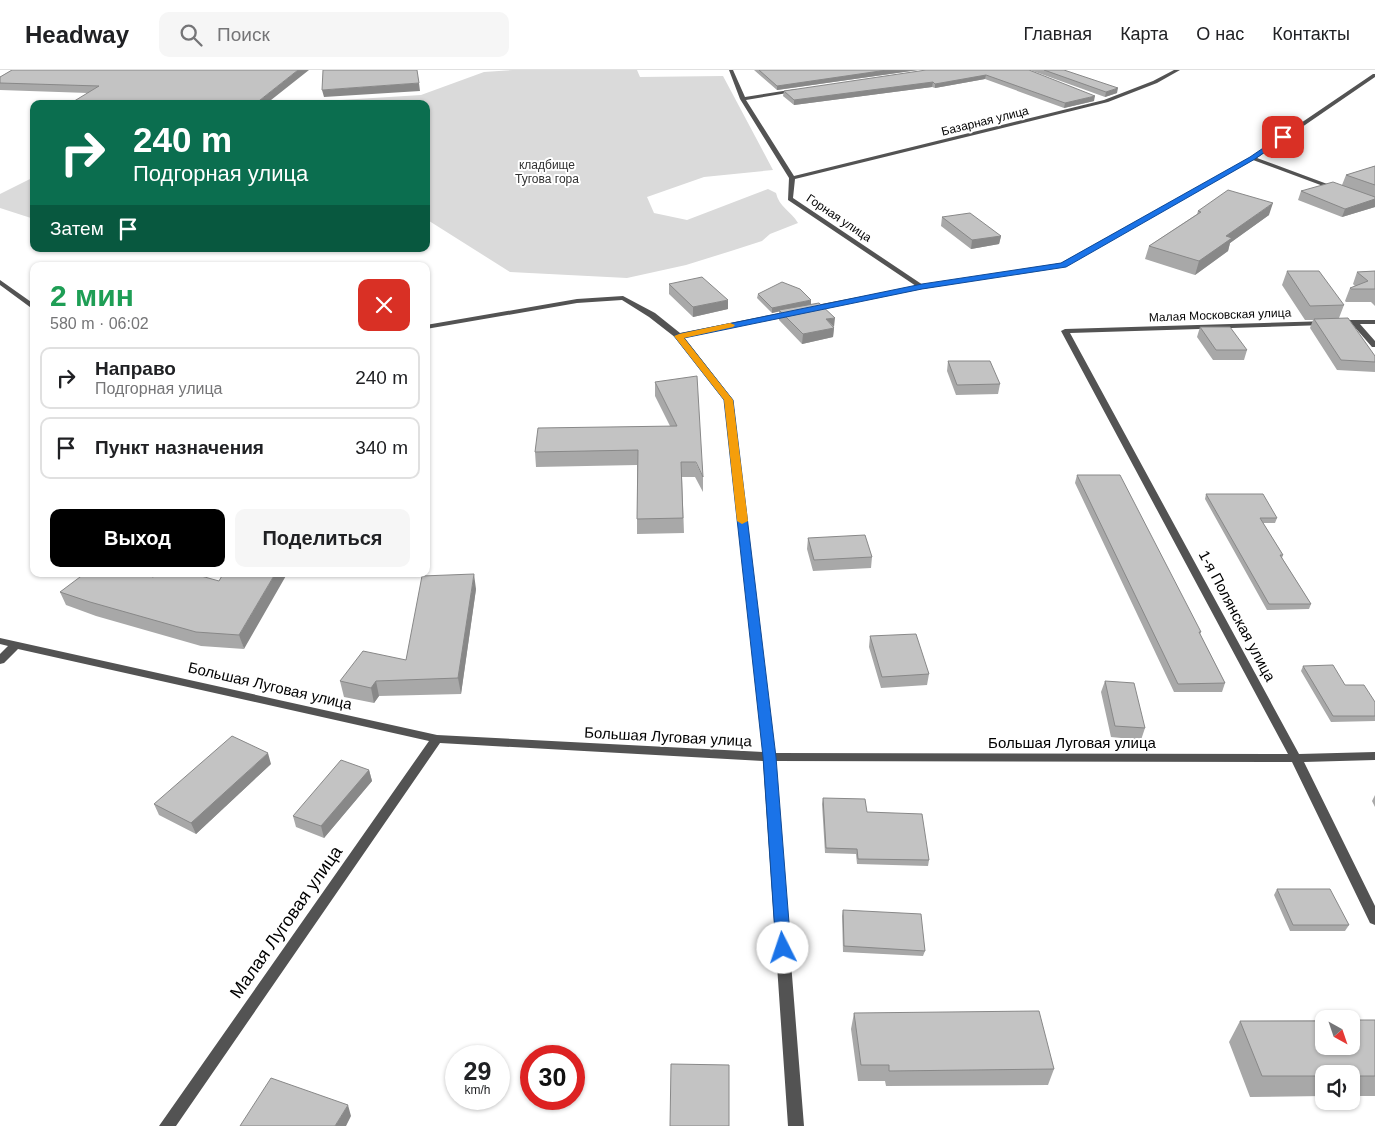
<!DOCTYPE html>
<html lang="ru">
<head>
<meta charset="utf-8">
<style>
	body { margin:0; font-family:Helvetica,sans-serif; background:#f6f6f6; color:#202124; height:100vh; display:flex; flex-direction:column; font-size:19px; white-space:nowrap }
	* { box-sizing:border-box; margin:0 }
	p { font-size:16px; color:#757577 }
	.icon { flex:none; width:28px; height:28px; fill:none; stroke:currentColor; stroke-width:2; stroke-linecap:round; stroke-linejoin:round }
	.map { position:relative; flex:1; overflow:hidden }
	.details { position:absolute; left:30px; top:192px; width:400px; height:315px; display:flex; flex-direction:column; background:#fff; border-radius:10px; box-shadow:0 1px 4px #0004 }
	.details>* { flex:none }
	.guide { position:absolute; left:30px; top:30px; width:400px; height:152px; border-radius:10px; box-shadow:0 1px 4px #0004; background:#0b6e4f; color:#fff; overflow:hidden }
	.needle { width:32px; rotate:140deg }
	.fabs { position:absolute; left:1315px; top:940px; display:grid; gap:10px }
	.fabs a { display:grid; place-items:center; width:45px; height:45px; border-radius:10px; background:#fff; box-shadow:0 1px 4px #0004; font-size:25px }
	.speed { position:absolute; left:445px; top:975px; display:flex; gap:10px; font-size:25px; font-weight:700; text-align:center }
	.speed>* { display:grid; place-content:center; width:65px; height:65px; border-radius:50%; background:#fff; box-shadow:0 1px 4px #0004; line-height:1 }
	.speed small { font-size:12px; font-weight:400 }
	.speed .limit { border:8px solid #d22; background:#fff; color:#111 }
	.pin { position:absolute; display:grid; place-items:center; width:42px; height:42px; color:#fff; margin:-21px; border-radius:10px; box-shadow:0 2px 8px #0006 }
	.me { position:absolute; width:55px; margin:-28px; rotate:356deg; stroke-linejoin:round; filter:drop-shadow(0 0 4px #0008) }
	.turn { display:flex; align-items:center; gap:18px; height:105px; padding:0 20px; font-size:22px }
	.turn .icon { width:65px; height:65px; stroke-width:2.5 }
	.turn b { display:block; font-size:35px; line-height:42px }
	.then { display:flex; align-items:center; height:48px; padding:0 20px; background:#0003; gap:10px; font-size:19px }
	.round { display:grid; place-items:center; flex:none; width:52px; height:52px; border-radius:10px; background:#f6f6f6 }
	.summary { display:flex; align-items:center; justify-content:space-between; height:85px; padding:0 20px }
	h1 { font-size:30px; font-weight:700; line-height:38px; color:#1e9e55 }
	.cta { display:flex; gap:10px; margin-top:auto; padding:10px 20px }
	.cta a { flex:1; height:58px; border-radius:10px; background:#000; color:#fff; font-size:20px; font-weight:700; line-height:58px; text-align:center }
	.cta a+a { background:#f6f6f6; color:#202124 }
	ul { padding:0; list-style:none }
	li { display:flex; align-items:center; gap:15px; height:62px; margin:0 10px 8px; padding:0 10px; border:2px solid #e0e0e0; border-radius:10px }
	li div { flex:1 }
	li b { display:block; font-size:19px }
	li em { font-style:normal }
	header { display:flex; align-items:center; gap:30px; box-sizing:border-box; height:70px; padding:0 25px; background:#fff; border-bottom:1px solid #e0e0e0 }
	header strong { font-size:24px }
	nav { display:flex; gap:28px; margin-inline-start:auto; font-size:18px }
	.search { width:350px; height:45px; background:#f6f6f6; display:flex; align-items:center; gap:12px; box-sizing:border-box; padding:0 18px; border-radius:10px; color:#757577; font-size:19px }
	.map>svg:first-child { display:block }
	.green { fill:#dadada }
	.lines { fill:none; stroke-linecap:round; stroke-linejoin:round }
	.minor { fill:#535353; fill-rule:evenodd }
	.wall { fill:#a8a8a8 }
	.shaded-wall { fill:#888 }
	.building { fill:#c3c3c3; stroke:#888 }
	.route { fill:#1a73e8; stroke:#114b97 }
	.slow { fill:#f59e0b }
	.labels { text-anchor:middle; stroke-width:4; stroke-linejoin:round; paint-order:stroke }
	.far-street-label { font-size:12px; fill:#000; stroke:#fff }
	.far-park-label { font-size:12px; fill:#313131; stroke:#fff }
	.street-label { font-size:15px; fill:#000; stroke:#fff }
	.near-street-label { font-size:18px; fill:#000; stroke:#fff }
</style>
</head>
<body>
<header>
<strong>Headway</strong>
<div class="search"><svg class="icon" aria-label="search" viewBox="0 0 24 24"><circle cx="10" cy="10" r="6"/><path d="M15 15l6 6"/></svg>Поиск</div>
<nav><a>Главная</a><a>Карта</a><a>О нас</a><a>Контакты</a></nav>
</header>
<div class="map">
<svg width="1375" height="1056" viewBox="0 0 1375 1056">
	<rect width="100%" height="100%" fill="#fff"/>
	<path class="green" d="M513,0H637L640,7L723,6L773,100L704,107L647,127L654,143L687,150L768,119L776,123C779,137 791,141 798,153L770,164L762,171L731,181L686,195L627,208L510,202L426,149V34H277L421,25L484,2Z
		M34,107V149L0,138V124Z"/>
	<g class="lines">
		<path class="minor" d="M729,0H733L745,27L796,19L799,21L746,30L794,106L1104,30L1153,11L1174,0H1180L1157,13L1108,32L795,109L793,128L923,215L1061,193L1251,87L1373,4H1375V7L1257,88L1338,118V120H1334L1253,90L1065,196L922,219L809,241H806V237L916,216L788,130L789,108L740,29Z
			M0,210L34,234V240L0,215Z
			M623,226L655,243L680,263L790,241L794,243L790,245L684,267L733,330L774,683L1288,684L1061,261L1065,259L1328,251L1329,253L1325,255L1070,263L1299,684L1375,682V690L1304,692L1375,836V855L1370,853L1292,692L775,691L804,1056H788L763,691L440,673L176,1056H159L429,671L18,579L4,593L0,594V584L8,576L0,574V568L437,665L763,682L725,330L676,268L649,247L622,230L577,233L426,259V255L577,229Z
			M1336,250H1375V254H1360L1375,271V277H1372L1352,254H1336Z"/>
	</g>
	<path class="wall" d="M12,0L266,34L88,23L0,20V7Z
		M754,0H918L777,20Z
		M1029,0L1094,31L1064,38L985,9L935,18L932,17L794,35L783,26L784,21Z
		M1030,0H1064L1117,23L1105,27Z
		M1375,96V137L1342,147L1298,130L1301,121L1342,115L1346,105Z
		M1198,141L1269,145L1230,173L1228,181L1195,205L1145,189L1149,176L1197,144Z
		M942,147L1001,166L999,174L971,179L941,156Z
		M1287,201L1344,235L1339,248L1375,286V302L1337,300L1310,258L1313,250H1305L1282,215Z
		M1375,201V236L1371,232H1346L1345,231L1350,218L1355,216L1353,214L1357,202Z
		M669,214L728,239L693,247L669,224Z
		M758,224L811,234L834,257L833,267L802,274L779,250V241L772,243L757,228Z
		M1200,257L1247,280L1244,290H1213L1197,267Z
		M948,291L1000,314L998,324L956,325L947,301Z
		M655,312L703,407V422L695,407H682L684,463L637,464V395L536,397L535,382L670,356L655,326Z
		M1077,405L1201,562L1200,564L1225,613L1222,622H1174L1075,413Z
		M1206,424L1277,448L1275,453H1263L1283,485L1282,488L1311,534L1309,539L1267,540L1205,429Z
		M808,468L872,487L871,498L813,501L807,479Z
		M223,504L244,579L201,576L96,546L66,535L60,522L153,507L219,511Z
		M476,519L461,624L379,626L374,633L344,627L340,611L406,590Z
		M870,566L929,604L927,615L881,618L869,577Z
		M1303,596L1375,632V651L1331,652L1301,601Z
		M1105,611L1145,658L1141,670L1111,667L1101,622Z
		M271,694L196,764L159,745L154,734Z
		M369,700L372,711L324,768L296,757L293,746Z
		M1375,725V737L1372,731Z
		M823,728L867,742L929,790L928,796L857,794L856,784L825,783L822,734Z
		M1277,819L1349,855L1345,861H1290L1274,825Z
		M843,840L925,881L923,886L843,882L842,846Z
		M854,943L1054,999L1048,1015L886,1016L885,1011H858L851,959Z
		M1375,950V1026H1351V1004H1324V1026L1250,1027L1229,972L1240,951Z"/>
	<path class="shaded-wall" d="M298,0H309L266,34H255Z
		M887,0H918L777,20V16Z
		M986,5L985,9L935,18V14Z
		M933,12L932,17L794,35V30Z
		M419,13L420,21L324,27L322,20Z
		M1118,18L1117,23L1105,27L1106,22Z
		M1095,26L1094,31L1064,38L1065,33Z
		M1375,129V137L1342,147L1345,139Z
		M1273,133L1269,145L1230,173L1228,181L1195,205L1199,191L1226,166Z
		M1001,166L999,174L971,179L972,170Z
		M728,230V239L693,247V237Z
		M811,230V235L772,243V238Z
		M835,248L834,257L826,249Z
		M834,258L833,267L802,274L803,264Z
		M275,504H287L244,579L239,565Z
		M474,504L476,519L461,624L458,608Z
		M376,611L379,626L374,633L371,618Z
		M268,683L271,694L196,764L191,753Z
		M369,700L372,711L324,768L321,756Z
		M348,1035L351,1046L346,1056H335Z"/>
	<path class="building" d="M12,0H298L255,34L71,33L99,16L0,13V7Z
		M323,0H417L419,13L322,20Z
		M759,0H887L777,16Z
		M926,0H1029L1095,26L1065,33L986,5L935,14L933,12L794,30L784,21Z
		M1044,0H1064L1118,18L1106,22Z
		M1375,96V115L1346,105Z
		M1333,112L1375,127V129L1345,139L1301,121Z
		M1228,120L1273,133L1226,166L1232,168L1199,191L1149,176L1201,142L1198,141Z
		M970,143L1001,166L972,170L942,147Z
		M1287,201H1319L1344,235L1310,236Z
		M1375,201V219H1351L1350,218L1368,211L1357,202Z
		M702,207L728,230L693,237L669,214Z
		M782,212L800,219L811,230L772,238L758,224Z
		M819,233L835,248L826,249L834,258L803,264L779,240Z
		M1348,248L1375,286V292L1341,290L1314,249Z
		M1200,257H1230L1247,280H1216Z
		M948,291H990L1000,314L957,315Z
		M697,306L703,407L696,392H681L683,448L637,449L638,380L535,382L538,358L677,356L655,312Z
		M1077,405H1120L1201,562H1199L1225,613L1178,614Z
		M1206,424H1263L1277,448H1260L1283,485H1280L1311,534H1269Z
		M865,465L872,487L814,490L808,468Z
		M84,504H144L153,507L157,504H194L219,511L223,504H275L239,565L196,562L90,532L60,522Z
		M474,504L458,608L376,611L371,618L340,611L363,581L406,590L422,506Z
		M916,564L929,604L882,607L870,566Z
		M1333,595L1345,615H1364L1375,632V646H1333L1303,596Z
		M1105,611L1134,613L1145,658L1115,656Z
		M232,666L268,683L191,753L154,734Z
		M341,690L369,700L321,756L293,746Z
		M823,728L865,729L867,742L922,744L929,790L858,789L857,779L826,778Z
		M1277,819H1330L1349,855H1293Z
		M843,840L921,844L925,881L844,876Z
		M1039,941L1054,999L889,1001V995H861L854,943Z
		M1351,950H1375V1006H1351V1004H1324V1006H1262L1240,951H1324V976H1351Z
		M671,994L729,995V1056H670Z
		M271,1008L348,1035L335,1056H240Z"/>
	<path class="route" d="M1281,66L1286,67L1255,89L1066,197L922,219L684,268L733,330L776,687L791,878L789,883L783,885L778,883L776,878L763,687L724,330L674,266L679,264L922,214L1061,193L1250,87Z"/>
	<path class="slow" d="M730,253L735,255L733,257L684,268L733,330L748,451L742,454L737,451L724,330L674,266L679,264Z"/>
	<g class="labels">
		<g class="far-street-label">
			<text transform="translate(985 51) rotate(-14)" y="4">Базарная улица</text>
			<text transform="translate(839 148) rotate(34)" y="4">Горная улица</text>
			<text transform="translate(1220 245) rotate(-2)" y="4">Малая Московская улица</text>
		</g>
		<g class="far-park-label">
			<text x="547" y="99">кладбище<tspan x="547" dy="14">Тугова гора</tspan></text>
		</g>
		<g class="street-label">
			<text transform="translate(1237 546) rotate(62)" y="5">1-я Полянская улица</text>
			<text transform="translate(270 616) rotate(13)" y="5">Большая Луговая улица</text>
			<text transform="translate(668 667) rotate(3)" y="5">Большая Луговая улица</text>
			<text x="1072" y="678">Большая Луговая улица</text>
		</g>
		<g class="near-street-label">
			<text transform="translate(286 852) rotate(-55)" y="6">Малая Луговая улица</text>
		</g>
	</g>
</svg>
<div class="fabs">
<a><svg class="needle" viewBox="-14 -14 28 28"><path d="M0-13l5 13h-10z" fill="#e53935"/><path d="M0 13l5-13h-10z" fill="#757577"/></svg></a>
<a><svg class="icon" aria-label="sound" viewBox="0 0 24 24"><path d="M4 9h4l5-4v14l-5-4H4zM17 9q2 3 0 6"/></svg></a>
</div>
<div class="speed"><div>29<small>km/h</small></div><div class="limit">30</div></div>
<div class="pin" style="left:1283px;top:67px;background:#d93025"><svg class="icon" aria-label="arrive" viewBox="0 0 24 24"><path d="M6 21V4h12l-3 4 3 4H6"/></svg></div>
<svg class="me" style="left:783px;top:878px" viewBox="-20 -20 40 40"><circle r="19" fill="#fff"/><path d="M0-13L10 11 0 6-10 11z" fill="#1a73e8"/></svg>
<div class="guide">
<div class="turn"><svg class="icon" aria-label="right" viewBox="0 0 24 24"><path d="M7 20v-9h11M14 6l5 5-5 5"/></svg><div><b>240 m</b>Подгорная улица</div></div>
<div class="then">Затем<svg class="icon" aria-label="arrive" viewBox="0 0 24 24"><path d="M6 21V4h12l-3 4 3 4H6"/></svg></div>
</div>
<section class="details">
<div class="summary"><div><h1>2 мин</h1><p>580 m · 06:02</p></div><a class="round" style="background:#d93025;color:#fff"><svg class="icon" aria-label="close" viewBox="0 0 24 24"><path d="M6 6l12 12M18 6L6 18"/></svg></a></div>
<ul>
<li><svg class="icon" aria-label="right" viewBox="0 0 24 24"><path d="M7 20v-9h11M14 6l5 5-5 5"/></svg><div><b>Направо</b><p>Подгорная улица</p></div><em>240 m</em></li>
<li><svg class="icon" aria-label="arrive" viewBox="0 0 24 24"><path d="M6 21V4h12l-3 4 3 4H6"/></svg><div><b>Пункт назначения</b></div><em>340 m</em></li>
</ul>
<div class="cta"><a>Выход</a><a>Поделиться</a></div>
</section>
</div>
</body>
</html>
